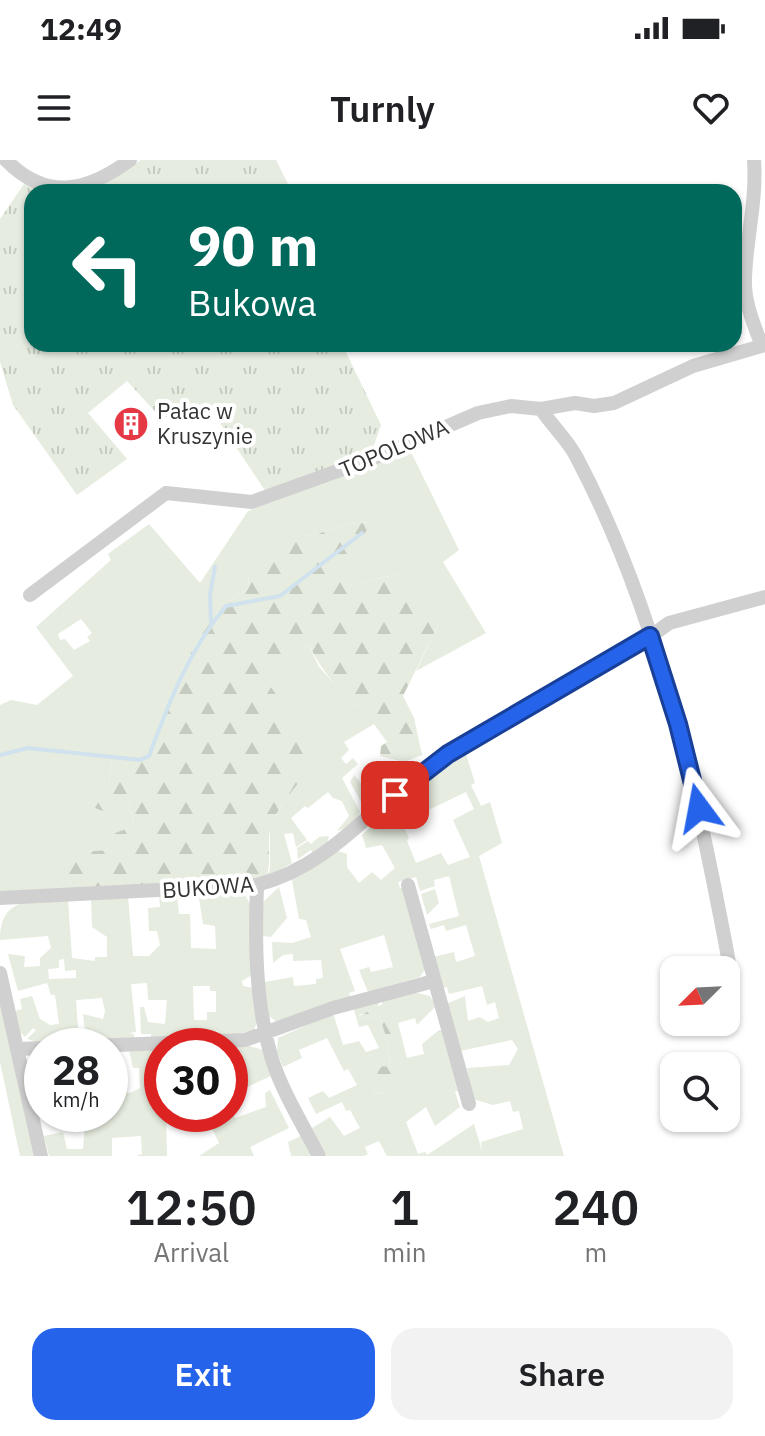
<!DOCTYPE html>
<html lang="en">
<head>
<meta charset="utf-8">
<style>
	body { margin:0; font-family:"IBM Plex Sans",sans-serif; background:#f2f2f2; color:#202124; height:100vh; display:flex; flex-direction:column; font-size:30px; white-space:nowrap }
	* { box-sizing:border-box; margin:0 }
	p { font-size:26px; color:#757577 }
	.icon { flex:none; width:44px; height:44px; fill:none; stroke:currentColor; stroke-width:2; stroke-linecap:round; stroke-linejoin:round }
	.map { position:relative; height:996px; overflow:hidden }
	.sheet { display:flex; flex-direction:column; background:#fff; flex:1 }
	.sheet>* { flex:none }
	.guide { position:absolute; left:24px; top:24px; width:718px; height:168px; border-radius:24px; box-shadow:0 2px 6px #0004; background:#00695c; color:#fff; overflow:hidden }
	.needle { width:52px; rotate:246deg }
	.buttons { position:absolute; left:660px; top:796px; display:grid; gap:16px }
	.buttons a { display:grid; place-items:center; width:80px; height:80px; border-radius:16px; background:#fff; box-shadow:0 2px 6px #0004; font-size:40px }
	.speed { position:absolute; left:24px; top:868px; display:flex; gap:16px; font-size:40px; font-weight:700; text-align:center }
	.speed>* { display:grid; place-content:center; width:104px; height:104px; border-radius:50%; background:#fff; box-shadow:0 2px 6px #0004; line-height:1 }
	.speed small { font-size:20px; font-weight:400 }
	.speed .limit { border:12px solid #d22; background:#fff; color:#111 }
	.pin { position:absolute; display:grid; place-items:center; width:68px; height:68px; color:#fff; margin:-34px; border-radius:16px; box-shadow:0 4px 12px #0006 }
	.me { position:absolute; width:88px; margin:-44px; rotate:347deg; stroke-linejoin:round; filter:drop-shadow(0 0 6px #0008) }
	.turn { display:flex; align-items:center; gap:28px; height:168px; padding:0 32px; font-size:36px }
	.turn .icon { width:104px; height:104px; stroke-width:2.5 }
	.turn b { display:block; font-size:56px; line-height:68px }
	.eta { display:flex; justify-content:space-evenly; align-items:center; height:136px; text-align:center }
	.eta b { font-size:48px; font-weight:600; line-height:56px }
	.action { display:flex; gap:16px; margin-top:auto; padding:16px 32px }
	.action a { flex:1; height:92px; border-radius:24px; background:#2563eb; color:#fff; font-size:32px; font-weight:600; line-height:92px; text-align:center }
	.action a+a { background:#f2f2f2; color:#202124 }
	.status { display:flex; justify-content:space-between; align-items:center; height:56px; padding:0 40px; background:#fff; direction:ltr }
	.status svg { height:22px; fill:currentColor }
	header { display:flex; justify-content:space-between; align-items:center; height:104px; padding:0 32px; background:#fff; font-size:36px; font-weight:600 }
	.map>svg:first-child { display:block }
	.green { fill:#e6ecdf; fill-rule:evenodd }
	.forest { fill:url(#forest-firs) }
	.park { fill:url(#park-tufts) }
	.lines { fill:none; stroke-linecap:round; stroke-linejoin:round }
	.stream { stroke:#cfe2ee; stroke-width:4 }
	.minor { stroke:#d0d0d0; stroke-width:14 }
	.route-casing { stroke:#184099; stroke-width:20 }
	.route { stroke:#2563eb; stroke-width:14 }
	.labels { text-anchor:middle; stroke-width:8; stroke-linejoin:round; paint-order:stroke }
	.poi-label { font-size:22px; fill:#333; stroke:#fff; text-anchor:start }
	.street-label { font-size:22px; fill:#333; stroke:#fff }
</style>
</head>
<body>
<div class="status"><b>12:49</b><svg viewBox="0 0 49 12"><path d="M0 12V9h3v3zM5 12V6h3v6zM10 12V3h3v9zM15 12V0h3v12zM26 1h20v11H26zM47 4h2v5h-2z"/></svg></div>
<header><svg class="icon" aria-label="menu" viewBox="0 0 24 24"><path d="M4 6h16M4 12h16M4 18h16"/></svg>Turnly<svg class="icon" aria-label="heart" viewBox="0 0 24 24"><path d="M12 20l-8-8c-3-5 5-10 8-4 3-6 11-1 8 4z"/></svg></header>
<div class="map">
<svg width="765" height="996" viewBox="0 0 765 996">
	<defs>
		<pattern id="forest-firs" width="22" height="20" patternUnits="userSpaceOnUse" patternTransform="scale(2)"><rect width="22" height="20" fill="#e6ecdf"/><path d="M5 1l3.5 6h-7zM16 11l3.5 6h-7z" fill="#c6cbc0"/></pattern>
		<pattern id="park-tufts" width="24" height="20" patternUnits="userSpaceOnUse" patternTransform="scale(2)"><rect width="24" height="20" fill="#e6ecdf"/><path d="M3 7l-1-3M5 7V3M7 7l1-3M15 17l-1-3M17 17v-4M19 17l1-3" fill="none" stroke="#c6cbc0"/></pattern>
	</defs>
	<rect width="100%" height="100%" fill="#fff"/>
	<path class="green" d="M410,290L459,390L443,402L486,473L416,511L438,465L397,414L353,425L335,418L371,362L346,364L315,375L265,378L274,400L249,414L248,429C193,459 170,541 149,596L140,600L113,597L109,623L128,643L134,661L131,667L115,673L106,690L84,692L66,729L0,732V545L11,540L37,545L73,516L36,467L111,400L108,394L149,364L200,423L248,351ZM81,459L92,473L87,477L90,481L74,490L65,479L60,480L58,474Z
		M308,484L319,507L355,546L377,557L387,582L374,564L344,582L349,590L341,598L346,604L353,598L358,604L342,618L360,652C356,662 347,669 337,671L349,656L342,641L333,638L328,632L308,648L305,646L291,658L307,680L296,687L293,673L284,674L292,703L266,718L270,709V666L293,626L265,518Z
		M458,593L460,598L466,594L475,623L471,625L481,646L490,642L502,683L479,696L564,996H387L379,981L365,987L368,994L364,996H327L312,968L330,957L344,976L360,968L350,950L346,951L342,942L316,954L308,938L323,931L329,938L357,925L348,909L344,911L327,878L299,890L302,898L283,907L277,892L278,878L333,853L343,885L359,881L366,892L379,888L368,865L359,867L353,847L379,840L378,848L359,855L360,859L379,855L388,883L390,906L372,907L368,920L374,931L383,934L387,921L400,911L381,839L414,832L430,836L436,846L417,865L415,858L398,863L407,898L424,894L422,884L439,870H444L460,930L455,932L460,947L435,966L426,947L406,962L418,994L425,992L427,995L474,964L482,991L481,982L523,969L519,951L513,952L510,941L493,945L473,939L467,908L509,905L518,889L512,880L460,891L446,844L465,836L468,861L480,857L488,862L499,858L495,842L487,845L482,826L449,834L447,827L442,828L433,797L454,792L456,802L475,796L466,765L446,771L444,765L431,769L429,764L459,756L449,716L434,720L435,726L420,731L416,717L398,722L400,728H404L425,809L420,817L368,832L359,810L369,807L371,812L393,807L384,775L340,789L355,831L349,833L350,837L277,862L269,856L264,822L293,817L294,826L316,824V819L323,818L321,800L293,801V794L283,795L273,803L272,782L292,783L311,777L306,760L299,759L292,720L338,691L347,694V707L359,723L372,712L381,720L395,708L382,685L366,688L362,675L393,645L409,678L407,681L416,703L441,693L448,705L470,697L453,660L474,649L466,632L422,653L411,650L403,637Z
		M375,603L395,606L409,614L365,649L350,622L354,615L369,633L385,620Z
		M329,676L327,684L314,695L311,690L298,699L297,688L308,681L311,684L319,677Z
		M279,727L287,758L271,777L262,776L263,742Z
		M435,729L439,743L427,755L421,734Z
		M243,731L250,744L252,815L242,821L243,826L253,828L257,863L253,871L219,877L218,871L187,872V878H151V874H141L140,847H144L148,862L165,864L167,840H148L147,823L131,824L136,872L129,873L134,874V880H86L83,854L103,859L105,851L102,838L76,840L79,882L45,884L27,879L36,870L33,868L25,877L19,871L15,851L22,849L20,839L32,836L40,859L50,865L59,864L55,835H51L47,823L18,831L8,794L25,796L24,807L40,806V798L51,788L48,776L0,780C0,735 34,741 68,739L72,798L95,801V797H107V777L92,767L91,738L128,736L133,796H149L160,785L157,771H149L148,748L160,747L159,734L177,735L179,754H190L191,788L216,789L215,766L203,764L198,732ZM64,799L65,811L76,810V818L49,819L48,809L59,808V800ZM193,826H210V831H216V852H207V860H194Z
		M0,837L35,996H20L0,902Z
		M243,884L263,890L273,915L230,935V886Z
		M162,888V954H166L167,996H136L142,994L141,976L112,978V996H49L44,976L63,972L67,989H83L85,962L50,963L48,954H110V911L111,930L130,933L140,928L139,908H133L129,891Z
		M42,895V930L33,928L28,906Z
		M270,930L289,968L250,987L254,996H199L219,983L208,960L189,968V954L230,951L235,958L266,947L265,933Z
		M301,976L314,996H291L288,982Z"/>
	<path class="forest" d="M372,362L336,417L353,425L397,414L425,437L438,465L403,536L414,558L422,595L404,602L380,596L381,586L387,582C372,546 371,562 350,541C332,523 320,506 308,484L265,518L316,595C304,621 284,636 272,663C265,679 273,701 266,718L66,729L62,705L84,692L106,690L115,673L131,667L134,661L128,643L113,655L95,648L109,623L113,597L140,600L149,596C170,541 193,459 248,429L249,414L274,400L264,377L315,375L346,364Z
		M383,844L401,911L387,921L383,934L370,929L368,920L371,907L390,906L388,883L379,855L360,859L359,856Z"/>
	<path class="park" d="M141,0H276L292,32H70L97,26Z
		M24,24L57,32H32V184H342L381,265L372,291L266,332L210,248L182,250L162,259L127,221L88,253L127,299L77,335L13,245L0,202V59Z"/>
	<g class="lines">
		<path class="stream" d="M211,464L210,435L215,407
			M0,595L28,588L140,600L149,596C169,542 189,490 226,446L280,436L362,373"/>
		<path class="minor" d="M6,0C46,41 87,32 130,0
			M754,0C757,41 746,79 745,119C744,142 754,165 762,186
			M541,249C552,266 568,280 577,298C661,458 698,637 731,813
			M30,435L166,333L252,342L379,296L478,253L511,246L541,249L575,243L594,246L614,243L693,206L765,185
			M257,725C255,782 255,840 271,896C281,930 303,965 319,996
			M408,725L469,944
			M0,738L257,725C331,706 372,646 431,604C494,559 571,524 639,485L669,463L765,437
			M0,813L41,996
			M90,886L245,880L333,848L434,821
			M18,889L42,888"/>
	</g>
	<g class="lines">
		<defs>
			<path id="route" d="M395,635L448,594L650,476L678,564L699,648"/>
		</defs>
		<use href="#route" class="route-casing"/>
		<use href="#route" class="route"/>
	</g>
	<defs>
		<symbol id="building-disc" viewBox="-11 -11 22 22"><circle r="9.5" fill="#e63946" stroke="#fff"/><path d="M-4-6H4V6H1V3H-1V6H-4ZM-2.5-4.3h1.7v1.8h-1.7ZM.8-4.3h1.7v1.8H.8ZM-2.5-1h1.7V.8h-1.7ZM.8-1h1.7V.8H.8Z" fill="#fff"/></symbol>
	</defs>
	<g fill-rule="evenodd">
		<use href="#building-disc" x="111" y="244" width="40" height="40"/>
	</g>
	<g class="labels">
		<g class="poi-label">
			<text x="157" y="259">Pałac w<tspan x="157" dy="25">Kruszynie</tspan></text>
		</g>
		<g class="street-label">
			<text transform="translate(394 288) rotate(-23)" y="8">TOPOLOWA</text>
			<text transform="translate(208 727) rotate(-4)" y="8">BUKOWA</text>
		</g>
	</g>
</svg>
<div class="buttons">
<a><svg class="needle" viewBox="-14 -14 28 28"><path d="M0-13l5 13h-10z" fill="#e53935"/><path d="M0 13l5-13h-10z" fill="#757577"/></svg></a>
<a><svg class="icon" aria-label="search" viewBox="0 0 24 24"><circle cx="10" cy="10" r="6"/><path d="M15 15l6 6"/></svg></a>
</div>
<div class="speed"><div>28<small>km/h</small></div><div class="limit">30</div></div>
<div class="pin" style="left:395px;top:635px;background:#d93025"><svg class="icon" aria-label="arrive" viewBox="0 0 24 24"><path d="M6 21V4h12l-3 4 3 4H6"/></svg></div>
<svg class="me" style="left:699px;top:648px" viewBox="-20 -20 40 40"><path d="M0-17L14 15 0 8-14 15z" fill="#2563eb" stroke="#fff" stroke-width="4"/></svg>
<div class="guide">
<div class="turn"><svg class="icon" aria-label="left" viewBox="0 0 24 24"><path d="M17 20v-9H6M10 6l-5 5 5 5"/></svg><div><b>90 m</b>Bukowa</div></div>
</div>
</div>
<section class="sheet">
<div class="eta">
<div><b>12:50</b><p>Arrival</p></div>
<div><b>1</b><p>min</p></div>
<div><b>240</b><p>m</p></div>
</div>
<div class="action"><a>Exit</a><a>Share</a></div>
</section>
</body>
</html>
